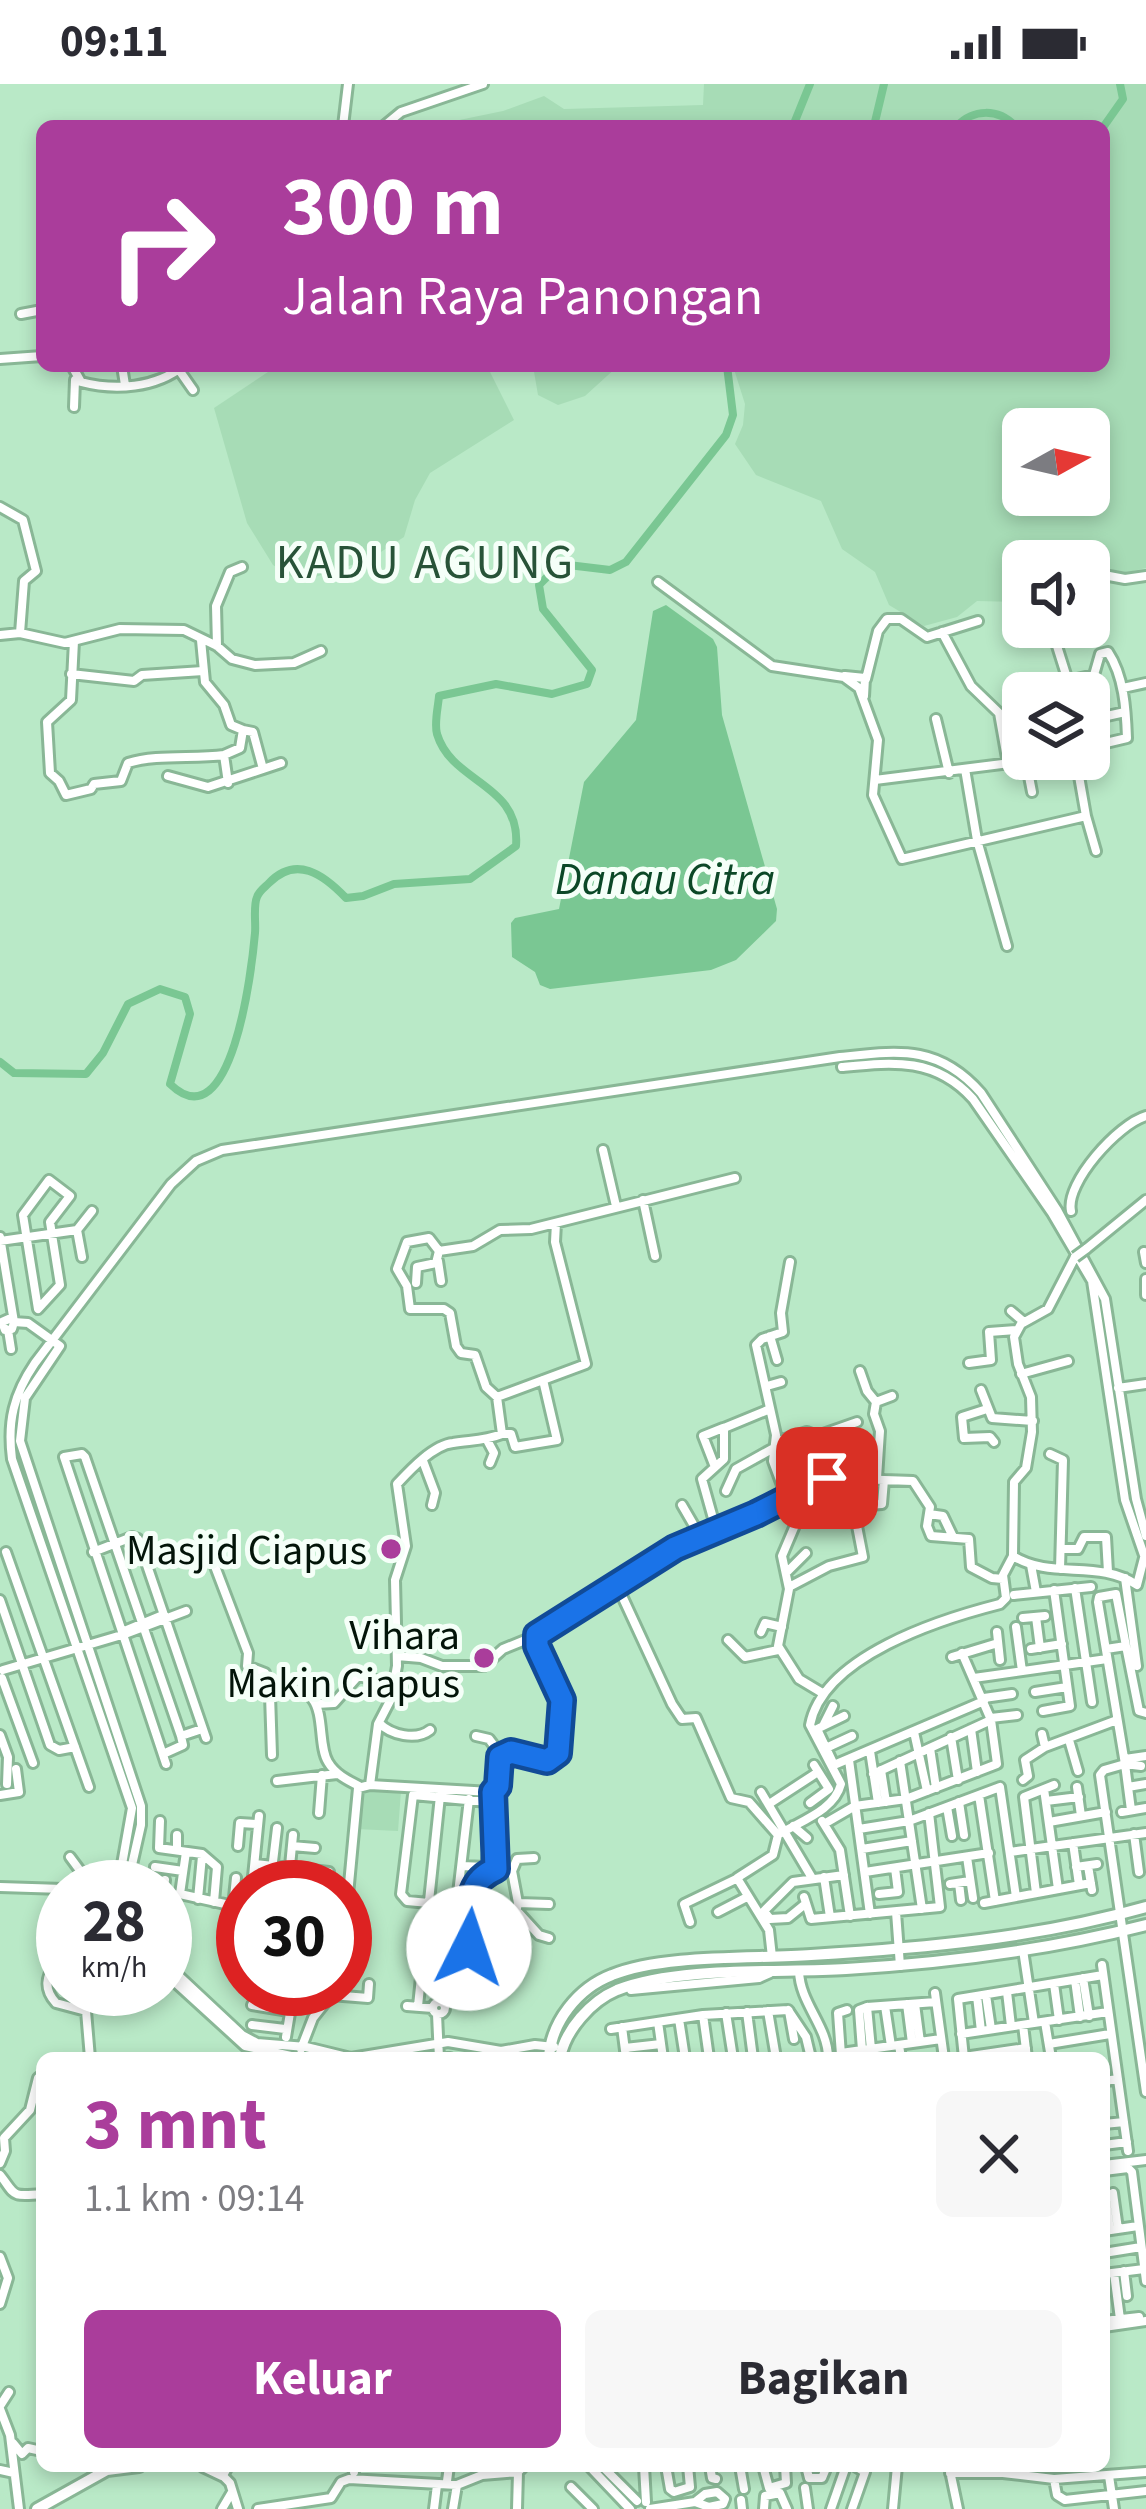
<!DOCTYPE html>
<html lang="id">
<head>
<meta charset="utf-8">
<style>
	body { margin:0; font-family:"Source Sans 3",sans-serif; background:#f7f7f7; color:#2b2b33; height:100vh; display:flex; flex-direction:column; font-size:45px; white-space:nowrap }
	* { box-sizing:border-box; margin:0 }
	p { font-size:39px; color:#7c7c81 }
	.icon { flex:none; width:66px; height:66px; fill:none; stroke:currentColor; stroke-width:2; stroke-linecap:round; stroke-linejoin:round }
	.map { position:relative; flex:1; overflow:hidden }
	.drawer { position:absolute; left:36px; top:1968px; width:1074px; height:420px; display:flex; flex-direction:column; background:#fff; border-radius:18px; box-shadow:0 6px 18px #0003 }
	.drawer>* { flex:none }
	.hud { position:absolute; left:36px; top:36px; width:1074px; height:252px; border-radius:18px; box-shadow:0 6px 18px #0003; background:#aa3d9b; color:#fff; overflow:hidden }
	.needle { width:78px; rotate:82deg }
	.fabs { position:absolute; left:1002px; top:324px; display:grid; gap:24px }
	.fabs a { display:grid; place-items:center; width:108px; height:108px; border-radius:18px; background:#fff; box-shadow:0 6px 18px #0003; font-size:60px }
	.speed { position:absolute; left:36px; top:1776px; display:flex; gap:24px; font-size:60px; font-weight:700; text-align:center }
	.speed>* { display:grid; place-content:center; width:156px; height:156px; border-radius:50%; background:#fff; box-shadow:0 6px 18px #0003; line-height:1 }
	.speed small { font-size:30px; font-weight:400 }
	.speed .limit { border:18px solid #d22; background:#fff; color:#111 }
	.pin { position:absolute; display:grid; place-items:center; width:102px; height:102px; color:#fff; margin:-51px; border-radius:24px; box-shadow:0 6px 18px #0006 }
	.me { position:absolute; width:132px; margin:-66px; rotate:4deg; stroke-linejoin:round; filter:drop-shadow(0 0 9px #0008) }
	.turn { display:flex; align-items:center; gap:42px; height:252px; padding:0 48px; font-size:54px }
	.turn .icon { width:156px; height:156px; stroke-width:2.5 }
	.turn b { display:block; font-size:84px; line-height:102px }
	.round { display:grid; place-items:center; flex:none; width:126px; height:126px; border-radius:18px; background:#f7f7f7 }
	.overview { display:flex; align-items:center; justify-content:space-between; height:204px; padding:0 48px }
	h1 { font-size:72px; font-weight:700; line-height:90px; color:#aa3d9b }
	.button { display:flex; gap:24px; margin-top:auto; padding:24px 48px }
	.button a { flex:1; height:138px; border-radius:18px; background:#aa3d9b; color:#fff; font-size:48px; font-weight:700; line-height:138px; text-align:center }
	.button a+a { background:#f7f7f7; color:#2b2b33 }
	.status { display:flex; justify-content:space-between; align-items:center; height:84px; padding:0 60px; background:#fff; direction:ltr }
	.status svg { height:33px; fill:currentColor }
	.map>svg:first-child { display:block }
	.built { fill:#a7dcb6; fill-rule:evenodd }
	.water { fill:#7ac793 }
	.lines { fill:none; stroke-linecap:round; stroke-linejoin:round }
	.river { stroke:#7ac793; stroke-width:8 }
	.minor-casing { stroke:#89b796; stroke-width:14 }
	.major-casing { stroke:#89b796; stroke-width:16 }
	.minor { stroke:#fff; stroke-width:8 }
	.major { stroke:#fff; stroke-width:10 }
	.minor-bridge-casing { stroke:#89b796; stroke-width:14; stroke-linecap:butt }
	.minor-bridge { stroke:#fff; stroke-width:8 }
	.route-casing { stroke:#114b97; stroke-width:30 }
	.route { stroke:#1a73e8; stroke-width:21 }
	.poi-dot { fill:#aa3d9b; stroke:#f5fff8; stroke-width:4.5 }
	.labels { text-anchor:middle; stroke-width:10; stroke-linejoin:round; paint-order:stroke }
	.poi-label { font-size:42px; fill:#031409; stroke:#f5fff8; text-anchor:end }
	.water-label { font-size:45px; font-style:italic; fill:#0c4827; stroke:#f5fff8 }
	.quarter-label { font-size:48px; letter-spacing:3px; fill:#285338; stroke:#f5fff8 }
</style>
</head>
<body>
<div class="status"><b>09:11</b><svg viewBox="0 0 49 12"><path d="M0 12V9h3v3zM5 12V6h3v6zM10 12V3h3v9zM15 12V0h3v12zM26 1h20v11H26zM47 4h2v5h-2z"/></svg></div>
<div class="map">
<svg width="1146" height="2425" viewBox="0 0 1146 2425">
	<rect width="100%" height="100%" fill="#b9e9c7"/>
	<path class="built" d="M704,0H1146V484L1089,497V477H1023V518L977,517L957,533L924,542L889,521L875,488L842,465L821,417L756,391L735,360L743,341L745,320L733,282H1104V42H430L503,27L544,12L564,25L703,21ZM1023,345H1089V411H1023Z
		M277,282H487L514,336L430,389L415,416L404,453L370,475L300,498L273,481L247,439L214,324Z
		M533,282H618L585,312L558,321L538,311Z
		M367,1704L401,1707L398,1747L356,1745L359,1707Z"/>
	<path class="water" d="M666,521L713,555L717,563L722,631L777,825L776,837L736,876L711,886L550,905L540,901L535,888L512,873L511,839L515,834L559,825L584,698L636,636L653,527Z"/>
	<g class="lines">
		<path class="river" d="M793,42L810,0
			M874,42L884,0
			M957,42C973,25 998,24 1015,42
			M1104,42L1123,15L1120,0
			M0,978L14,989L86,990L103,969L128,920L160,905L185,913L190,930L170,1000C232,1060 252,884 255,849C256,839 253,822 257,813C259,807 265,803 269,799C296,771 323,790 346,814L363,812L394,800L470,795L516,762C521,699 452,700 437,650C434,639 438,624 439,612L496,600L552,610L587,600L592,586L543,525L539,501L560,480L610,486L626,478L726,351L733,331L727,282"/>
		<defs>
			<path id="minor" d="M343,42L348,0
				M384,42L401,28L483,0
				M21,230L42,226
				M0,275L42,272
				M72,282L81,298C115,307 156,304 183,282
				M122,282L125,301
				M179,286L193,306
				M74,323L75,296
				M0,423L23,436L36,487L24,497L20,549
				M658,498L772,582L844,593L859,604L878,656L873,711L902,775L1086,732L1076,675
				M1089,501L1104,491L1125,495L1146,492
				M1051,543L1068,597L1094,591L1100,570L1108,568C1124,592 1126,625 1127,654L1089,663
				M942,548L971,602L999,629L1008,680
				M0,551L20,549L65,559L120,545L184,546L217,562L232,575L255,581L294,579L321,567
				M201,556L205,598L224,621L231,641L243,646L240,664L224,671
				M74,557L71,616L47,638L50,689L59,697L66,711L91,705L94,700L121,697L128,679C157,670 193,675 224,671L228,699
				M217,562L216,522L230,488L242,483
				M71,590L134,597L142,591L203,587
				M845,592L865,594L864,612
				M866,595L878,547L887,535H901L927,553L978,537
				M1123,604L1146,599
				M936,635L949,689
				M1089,636L1125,628
				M243,646L253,648L263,685L281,679
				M1026,677L1032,708
				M965,685L977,756L1007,862
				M168,692L208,703L263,685
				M875,696L1042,675
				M1086,732L1096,767
				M842,983C893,978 935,973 973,1015L1052,1129L1092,1197L1125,1416L1146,1477
				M603,1066L616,1122
				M49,1096L70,1112L50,1138L60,1201L38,1225L23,1131Z
				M643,1116L655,1172
				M1071,1127C1065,1099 1118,1040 1146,1032
				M0,1153L14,1238L12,1245L5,1246L2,1238L11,1234
				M0,1157L77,1146
				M1086,1165L1146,1116
				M1144,1168L1146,1179
				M82,1173L77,1146L92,1127
				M438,1177L441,1197
				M790,1178L781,1229L783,1248L762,1255L756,1261L776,1351L773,1377L796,1439L782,1472L789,1505L778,1562L799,1595L824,1610
				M1146,1195V1211
				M416,1199L417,1183L436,1179L439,1167
				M1011,1227L1024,1238
				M14,1238L28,1239L60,1262L25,1314L20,1357L141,1722V1741L127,1803
				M8,1246L11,1265
				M770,1252L777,1276
				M969,1279L991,1276L989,1248L1016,1246
				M860,1287L867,1307L876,1318
				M1021,1290L1068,1277
				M543,1296L557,1356L515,1363L511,1350H502L497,1313L486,1303L475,1271L461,1269L456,1262L450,1229L444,1225H410L407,1202L397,1185L407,1158L429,1154L439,1167L473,1162L500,1146L531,1145L735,1094
				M767,1302L781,1298
				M1118,1304L1146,1300
				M981,1306L992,1334L1033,1337
				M497,1313L586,1280L555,1158L556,1139
				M987,1325L962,1333L964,1354L990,1353L994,1358
				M796,1353L821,1398
				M487,1356L494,1369L490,1379
				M776,1358L807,1348L817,1352L857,1338
				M1050,1370L1063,1376L1060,1485
				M423,1377L435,1409L432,1421
				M715,1383L703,1352L723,1344
				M827,1394L817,1370L837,1353L836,1347
				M877,1394L880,1347L874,1330L876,1318L892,1312
				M726,1407L736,1385L772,1365
				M682,1421L700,1452
				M929,1430L943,1432L953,1453
				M716,1445L702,1395L724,1375V1344L770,1325
				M208,1464L248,1569L247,1582L265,1589L270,1611C336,1589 313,1654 328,1678C335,1690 347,1696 359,1702
				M1062,1465H1078L1084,1453H1106L1108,1488
				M6,1468L89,1703
				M93,1468L132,1453L138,1455L206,1654
				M1013,1472C1052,1496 1098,1475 1137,1501L1144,1474
				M1031,1481L1036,1508
				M786,1489L806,1469
				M1125,1494L1137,1582
				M617,1501L672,1620L682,1635L696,1634L731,1714L749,1718L778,1751
				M789,1503L829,1482L863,1473L857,1442L868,1421L882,1420L884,1396
				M1075,1504L1092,1618
				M1014,1511L1091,1503
				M0,1516L50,1661L59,1666L75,1663
				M1036,1533L1040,1564
				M1023,1534L1045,1532
				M1016,1543L1022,1587
				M122,1548L163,1531
				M761,1548L765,1539L782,1543
				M997,1548L1000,1576
				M728,1556L745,1573L778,1566
				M1126,1562L1139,1627L1146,1629
				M1031,1565L1062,1560
				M1106,1565L1126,1562L1116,1510L1099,1513L1098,1518L1125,1680L1104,1686L1100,1691L1146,2008
				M397,1572L421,1574L442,1582H484L503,1565L535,1552
				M952,1573L998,1559
				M3,1586L125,1550L186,1527
				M2,1594L33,1679
				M974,1594L1107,1575
				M1035,1608L1067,1603
				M270,1611L272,1671
				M984,1614L1012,1610
				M316,1620L334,1619L358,1592L394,1600
				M1043,1627L1070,1622L1054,1506
				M844,1632L817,1645L834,1681L984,1617
				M991,1634L1017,1631
				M379,1639C391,1651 416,1657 430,1646
				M824,1640L833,1622
				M971,1645L977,1688
				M914,1648L927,1707
				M1042,1650L1045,1663L1117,1636
				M0,1651L8,1673L7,1700
				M476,1652L489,1655L501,1671
				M951,1653L958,1696
				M1069,1656L1078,1687
				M826,1664L852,1652
				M930,1664L936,1704
				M870,1667L878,1719
				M163,1670L183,1661L181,1652L202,1645
				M1125,1675L1146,1672
				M849,1676L870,1830
				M900,1677L922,1825
				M166,1680L64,1373L82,1370L85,1373L181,1652
				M881,1686L886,1718
				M873,1690L991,1636
				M1023,1696L1028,1692L1025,1676L1045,1663
				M277,1697L337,1690
				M370,1701L378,1640L391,1615L397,1582L395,1496L406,1462L397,1400C410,1386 433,1361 453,1359C471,1356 484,1357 502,1350
				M1077,1703L1081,1732
				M1128,1703L1146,1700
				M1044,1705L1058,1805
				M493,1708L496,1785
				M761,1708L812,1794
				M0,1711L19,1708L16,1685
				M979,1711L995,1817
				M1046,1717L1079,1713
				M959,1718L964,1751
				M810,1719L829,1705L814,1681
				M769,1720L818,1688
				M947,1723L952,1752
				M1131,1726L1125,1680L1141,1682
				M1122,1728L1146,1724
				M319,1729L322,1691
				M160,1737L159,1764L202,1770L217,1783L214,1818
				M822,1737L840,1766L850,1832
				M1049,1738L1106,1728
				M824,1740L855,1722L906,1715L997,1680L991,1636L962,1569
				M793,1742L807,1754
				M859,1745L909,1737L1000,1703L1016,1813
				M1134,1750L1139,1788
				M1073,1759L1079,1801
				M238,1762L240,1739L258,1740
				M292,1762L315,1764
				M862,1765L912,1757
				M177,1766V1751
				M1010,1768L1146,1749
				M70,1773L84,1792
				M967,1773L973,1814
				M255,1780L329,1788L328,1803
				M1088,1782L1092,1806
				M155,1783L183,1787
				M1076,1783L1097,1780
				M512,1787L517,1775L534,1774
				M865,1788L989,1769
				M824,1793L830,1833
				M959,1799L961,1816
				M950,1800L970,1797
				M0,1803L63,1805
				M66,1803L84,1792L110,1803
				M118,1803L132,1724L12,1375C7,1337 14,1310 35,1279L171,1100L196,1077L222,1066L840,973C898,967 938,960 981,1009L1057,1126L1105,1215L1136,1415L1146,1452
				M164,1803L165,1796
				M252,1803L259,1732
				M270,1803L277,1744
				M288,1803L293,1751
				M307,1803L308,1786
				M63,1805L45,1851L46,1870L56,1878C46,1892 43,1905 56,1919L86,1927L90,1974
				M1036,1809L1024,1713L1054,1701
				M180,1810L186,1768
				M879,1810L898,1808L895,1784
				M165,1812L180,1810L243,1824
				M804,1813L811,1835L940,1823L929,1729
				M198,1815L202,1772
				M429,1819L407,1817L401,1810L413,1711L488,1718L490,1755L486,1783L462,1782
				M518,1819L549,1820
				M984,1819L1091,1799
				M804,1821L788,1834L770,1835L764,1827L793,1798L844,1791
				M233,1823L236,1794
				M718,1828L747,1813
				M896,1828L900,1882
				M519,1829L539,1851L549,1854
				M690,1838L684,1820L736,1795
				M345,1843L358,1704L370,1701L491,1708L498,1701L499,1678L503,1670L547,1677L555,1674L562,1616L537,1561V1551L675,1464L827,1394L913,1397L930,1423L927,1442L931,1452L969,1455L971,1483L992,1494L1003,1495
				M1023,1866L1034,1939
				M772,1873L769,1846L737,1794L773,1771L778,1751C800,1737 834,1727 841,1700L810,1641C823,1572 941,1535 1000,1520L1006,1514L1003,1491L1013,1472L1014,1398L1026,1384L1032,1348L1031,1313L1018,1280L1014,1253L1021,1240L1048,1225L1075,1173
				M165,1879L242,1951L257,1959L306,1963L351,1974L448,1958L501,1967L535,1961L554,1963
				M1102,1881L1128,2067
				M466,1884L473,1802C481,1787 496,1785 512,1787L518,1819L513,1844L471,1861
				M799,1887C800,1920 828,1942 828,1974
				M165,1889L245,1962L300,1974
				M1083,1894L1089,1932
				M1075,1896L1080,1933
				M1054,1900L1059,1936
				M631,1906L759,1894L770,1889
				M449,1908L498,1911
				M1007,1908L1011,1942
				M935,1909L944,1974
				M331,1911L368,1914L369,1900
				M986,1911L991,1945
				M977,1912L981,1947
				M433 1924a6 6 0 1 1 12 0a6 6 0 1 1-12 0Z
				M907,1920L912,1959
				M915,1920L920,1958
				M252,1921L289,1927
				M445,1921L469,1715
				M407,1922L433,1924
				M418,1922L440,1712
				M885,1922L891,1962
				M788,1926L806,1953L811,1974
				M768,1927L776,1974
				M789,1927L794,1955
				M747,1928L753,1974
				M726,1929L733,1974
				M437,1930L439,1974
				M703,1931L709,1974
				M679,1935L685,1974
				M658,1938L663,1974
				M1045,1938L1051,1974
				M252,1941L285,1945
				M1023,1941L1027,1974
				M622,1943L626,1974
				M611,1945L703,1931L788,1926
				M961,1950L1108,1928
				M286,1953L294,1905
				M1049,1960L1110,1950
				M899,1961L901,1974
				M625,1964L661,1960
				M301,1965L313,1934L336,1905
				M871,1965L867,1923L936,1918
				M862,1966L859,1926L867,1923
				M841,1969L941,1955
				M841,1971L838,1929L847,1926
				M964,1973L1026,1964
				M447,1974H450
				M964,1974L958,1915L1103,1891
				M1104,1997L1118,1995
				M1104,2040L1124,2038
				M1104,2061L1127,2058
				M0,2079L5,2067L4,2054L30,2026L38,1994L42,1991
				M1104,2081L1146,2076
				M1104,2087L1128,2084L1132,2088L1146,2197
				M0,2091C16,2111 9,2113 42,2110
				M1113,2109L1118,2145
				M1105,2110L1110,2146
				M1104,2147L1138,2142
				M1104,2169L1141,2163
				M0,2173L8,2194L0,2220
				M1124,2187L1127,2212
				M1114,2189L1120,2235
				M1104,2190L1144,2185
				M1104,2237L1139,2233
				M1104,2243L1146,2237
				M0,2322L9,2308
				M0,2325L10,2351L19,2425
				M13,2359L22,2370L28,2364L37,2366
				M589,2382L630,2425
				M602,2382L637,2417
				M644,2382L646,2418
				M666,2382L670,2405L674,2408L690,2403L688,2382
				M710,2382L712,2394L716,2395
				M740,2382L744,2405
				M763,2382L769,2404L786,2399L785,2382
				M806,2382L809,2394H822L827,2382
				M949,2382L958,2425
				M0,2386L14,2389
				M354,2388V2382
				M950,2389H1003L1054,2395L1146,2388
				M222,2391L230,2399L238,2425
				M1109,2392L1114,2425
				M1054,2395L1057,2411L1065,2416L1146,2407
				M447,2397L449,2382
				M571,2403L593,2425
				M805,2404L808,2425
				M741,2416L742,2425
				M222,2425L232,2408
				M258,2425L331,2414L341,2398L349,2395L457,2401L482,2391L518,2388L524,2382
				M434,2425L437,2401
				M453,2425L457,2401
				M517,2425L518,2388
				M650,2425L695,2418L705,2410L717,2408L725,2415L723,2420L709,2423L695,2418
				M764,2425L765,2412L780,2409L787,2425
				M831,2425L846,2382
				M852,2425L865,2388L855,2382
				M893,2425L897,2382"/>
			<path id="major" d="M549,1974C551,1938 578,1904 612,1891C663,1870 755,1875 811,1871C924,1864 1037,1854 1146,1823
				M560,1974C565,1946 591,1917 617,1906C679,1882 779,1889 846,1885C947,1879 1048,1866 1146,1841
				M203,2382L222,2391L227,2382
				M37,2425L107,2386L139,2382"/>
		</defs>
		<use href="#minor" class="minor-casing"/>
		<use href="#major" class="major-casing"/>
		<use href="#minor" class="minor"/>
		<use href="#major" class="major"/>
		<defs>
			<path id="minor-bridge" d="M1075,1173L1086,1165"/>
		</defs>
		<use href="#minor-bridge" class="minor-bridge-casing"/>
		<use href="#minor-bridge" class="minor-bridge"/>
	</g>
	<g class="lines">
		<defs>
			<path id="route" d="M469,1864C475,1832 459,1801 496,1785L493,1708L498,1702L500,1673L511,1668L547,1677L558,1669L562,1616L537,1562V1551L675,1464L756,1430L827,1394"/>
		</defs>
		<use href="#route" class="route-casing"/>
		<use href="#route" class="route"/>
	</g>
	<g class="poi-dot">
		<circle cx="391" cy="1465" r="12"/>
		<circle cx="484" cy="1574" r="12"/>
	</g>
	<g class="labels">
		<g class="poi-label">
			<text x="367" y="1480">Masjid Ciapus</text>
			<text x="460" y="1565">Vihara<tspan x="460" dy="48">Makin Ciapus</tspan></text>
		</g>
		<g class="water-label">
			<text x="665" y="810">Danau Citra</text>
		</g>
		<g class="quarter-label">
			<text x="426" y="494">KADU AGUNG</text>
		</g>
	</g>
</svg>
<div class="fabs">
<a><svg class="needle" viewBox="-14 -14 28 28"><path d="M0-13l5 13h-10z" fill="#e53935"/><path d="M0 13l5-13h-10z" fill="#7c7c81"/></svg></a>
<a><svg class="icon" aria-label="sound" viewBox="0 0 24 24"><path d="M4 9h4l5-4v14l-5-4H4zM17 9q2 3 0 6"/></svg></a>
<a><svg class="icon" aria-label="layers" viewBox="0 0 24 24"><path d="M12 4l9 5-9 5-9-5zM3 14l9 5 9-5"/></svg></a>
</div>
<div class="speed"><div>28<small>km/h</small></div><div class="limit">30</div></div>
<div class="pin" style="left:827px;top:1394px;background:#d93025"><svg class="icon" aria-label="arrive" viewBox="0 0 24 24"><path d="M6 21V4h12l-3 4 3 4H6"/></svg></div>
<svg class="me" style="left:469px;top:1864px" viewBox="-20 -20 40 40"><circle r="19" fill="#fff"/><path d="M0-13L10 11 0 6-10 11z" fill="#1a73e8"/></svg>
<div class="hud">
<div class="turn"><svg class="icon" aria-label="right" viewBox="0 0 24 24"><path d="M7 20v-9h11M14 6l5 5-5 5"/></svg><div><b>300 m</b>Jalan Raya Panongan</div></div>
</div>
<section class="drawer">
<div class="overview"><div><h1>3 mnt</h1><p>1.1 km · 09:14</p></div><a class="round"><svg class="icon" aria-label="close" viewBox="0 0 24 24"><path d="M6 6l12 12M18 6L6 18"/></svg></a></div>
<div class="button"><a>Keluar</a><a>Bagikan</a></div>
</section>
</div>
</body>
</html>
